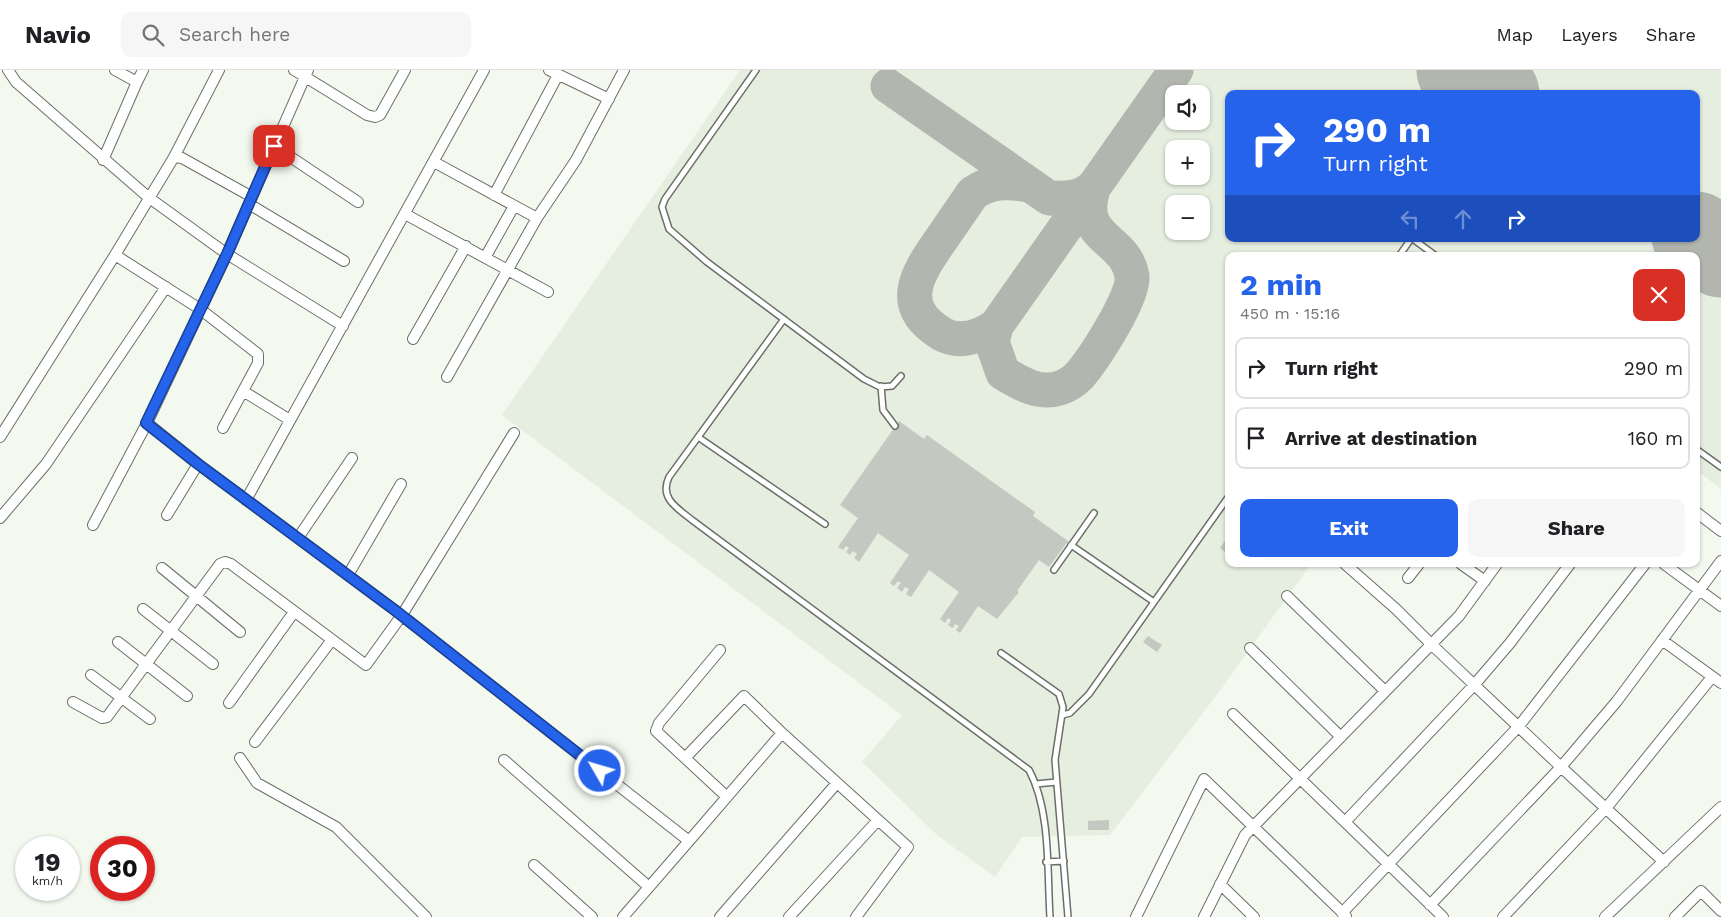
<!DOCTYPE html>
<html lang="en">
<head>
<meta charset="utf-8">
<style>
	body { margin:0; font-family:"Work Sans",sans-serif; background:#f6f6f6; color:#202124; height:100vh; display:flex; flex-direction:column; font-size:19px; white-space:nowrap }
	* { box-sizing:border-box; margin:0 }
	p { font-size:16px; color:#757577 }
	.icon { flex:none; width:28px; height:28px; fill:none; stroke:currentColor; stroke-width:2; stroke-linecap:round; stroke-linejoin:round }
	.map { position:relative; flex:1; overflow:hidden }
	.side { position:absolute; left:1225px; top:182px; width:475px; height:315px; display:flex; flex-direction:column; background:#fff; border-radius:10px; box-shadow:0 1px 4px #0004 }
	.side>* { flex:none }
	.banner { position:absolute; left:1225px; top:20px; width:475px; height:152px; border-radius:10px; box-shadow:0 1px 4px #0004; background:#2563eb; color:#fff; overflow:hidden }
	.buttons { position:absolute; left:1165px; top:15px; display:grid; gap:10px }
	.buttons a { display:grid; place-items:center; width:45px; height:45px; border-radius:10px; background:#fff; box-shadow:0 1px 4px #0004; font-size:25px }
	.speed { position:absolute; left:15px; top:766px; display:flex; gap:10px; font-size:25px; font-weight:700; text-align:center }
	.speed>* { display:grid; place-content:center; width:65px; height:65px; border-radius:50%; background:#fff; box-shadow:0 1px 4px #0004; line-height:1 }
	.speed small { font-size:12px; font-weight:400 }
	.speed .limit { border:8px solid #d22; background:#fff; color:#111 }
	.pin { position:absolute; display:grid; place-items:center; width:42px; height:42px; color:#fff; margin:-21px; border-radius:10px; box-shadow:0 2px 8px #0006 }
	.me { position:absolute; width:55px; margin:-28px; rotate:308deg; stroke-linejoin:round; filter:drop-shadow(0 0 4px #0008) }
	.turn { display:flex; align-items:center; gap:18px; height:105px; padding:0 15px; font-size:22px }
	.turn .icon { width:65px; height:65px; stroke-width:2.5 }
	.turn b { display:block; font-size:35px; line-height:42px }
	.lanes { display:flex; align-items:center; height:48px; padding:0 15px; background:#0003; justify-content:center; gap:25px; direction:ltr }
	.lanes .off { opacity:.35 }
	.round { display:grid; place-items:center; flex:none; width:52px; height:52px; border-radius:10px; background:#f6f6f6 }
	.overview { display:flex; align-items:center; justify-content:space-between; height:85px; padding:0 15px }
	h1 { font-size:30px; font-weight:700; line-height:38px; color:#2563eb }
	.cta { display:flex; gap:10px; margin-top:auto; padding:10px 15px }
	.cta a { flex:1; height:58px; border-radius:10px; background:#2563eb; color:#fff; font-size:20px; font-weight:700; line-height:58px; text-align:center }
	.cta a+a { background:#f6f6f6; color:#202124 }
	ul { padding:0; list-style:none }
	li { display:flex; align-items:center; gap:15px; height:62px; margin:0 10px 8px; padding:0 5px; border:2px solid #e0e0e0; border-radius:10px }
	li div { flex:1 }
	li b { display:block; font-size:19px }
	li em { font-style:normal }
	header { display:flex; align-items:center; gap:30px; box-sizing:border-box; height:70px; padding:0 25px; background:#fff; border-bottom:1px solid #e0e0e0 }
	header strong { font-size:24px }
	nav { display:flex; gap:28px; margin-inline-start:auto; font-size:18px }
	.search { width:350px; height:45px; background:#f6f6f6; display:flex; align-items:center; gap:12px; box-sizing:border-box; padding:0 18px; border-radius:10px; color:#757577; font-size:19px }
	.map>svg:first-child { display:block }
	.built { fill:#e5eedf; fill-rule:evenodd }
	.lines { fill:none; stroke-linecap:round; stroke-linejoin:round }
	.taxiway { stroke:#b2b6af; stroke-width:35 }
	.runway { stroke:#b2b6af; stroke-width:89 }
	.building { fill:#c4c8c0 }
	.lane-casing { stroke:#6b6f68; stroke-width:8 }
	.street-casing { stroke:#6b6f68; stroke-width:12 }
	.lane { stroke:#fff; stroke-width:5 }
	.street { stroke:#fff; stroke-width:10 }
	.route-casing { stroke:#184099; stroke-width:12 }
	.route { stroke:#2563eb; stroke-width:9 }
</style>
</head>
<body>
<header>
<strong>Navio</strong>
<div class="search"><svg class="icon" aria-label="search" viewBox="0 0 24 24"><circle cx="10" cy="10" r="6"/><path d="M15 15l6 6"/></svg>Search here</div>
<nav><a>Map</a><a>Layers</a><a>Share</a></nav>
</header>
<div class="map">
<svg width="1721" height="847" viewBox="0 0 1721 847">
	<rect width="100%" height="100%" fill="#f4f9f0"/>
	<path class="built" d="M740,0H1721V419L1696,400V186H1229V494H1311L1222,618L1110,765L1022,767L995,807L938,766L862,692L902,645L502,345ZM1174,24H1201V51H1174ZM1229,24H1696V169H1229ZM1174,79H1201V106H1174ZM1174,134H1201V161H1174Z"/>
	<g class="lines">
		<path class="taxiway" d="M888,16L1049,128C1066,129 1081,129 1094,116
			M1094,116C1075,171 1125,165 1132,206C1135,226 1093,290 1079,306C1074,311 1066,316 1060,318C1039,325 1020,313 1003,303L992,272L996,256L1176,0
			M996,256C981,266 960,274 942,264C896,236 917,204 940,171C951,155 962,139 973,123C991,111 1007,111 1028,115"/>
		<path class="runway" d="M1461,0L1495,24
			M1696,166L1721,183"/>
	</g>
	<path class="building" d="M899,351L924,369L927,365L1035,442L1033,446L1068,471L1049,497L1039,490L1017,521L1019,522L997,549L978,536L960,563L956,560L959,556L955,554L953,558L948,555L951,550L948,548L945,553L940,549L959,522L929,500L911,527L906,524L909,519L905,517L902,522L897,518L901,513L898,511L894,516L890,513L909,485L878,463L859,492L854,488L857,484L853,481L850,485L846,482L849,478L846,476L843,480L838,477L858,448L840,435Z
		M1229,465V485L1220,478Z
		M1148,566L1162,575L1157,582L1143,572Z
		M1109,750V760H1088V751Z"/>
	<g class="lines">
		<defs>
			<path id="lane" d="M756,0L665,129L662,137L669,159L707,192L864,309L880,317L892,316L901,306
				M1413,169L1436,186
				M1399,186L1411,169
				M784,249L669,407C659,428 677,438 692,450L1029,700C1051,741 1047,801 1050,847
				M881,316L883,340L895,356
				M698,367L825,454
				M1696,379L1721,397
				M1071,475L1154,532
				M1054,500L1094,443
				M1001,583L1059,624L1063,637L1055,690L1068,847
				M1063,645L1070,643L1089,624L1229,426
				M1036,714L1056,712
				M1046,792L1064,791"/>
			<path id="street" d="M8,0L16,12L148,127L227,184L343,256
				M115,0L137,12L143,0
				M294,0L367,45L375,47L380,45L405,0
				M308,0L227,184L147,353L198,394L396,541L689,771L623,847
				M549,0L609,29
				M274,76L358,132
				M174,87L219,0
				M103,90L137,12
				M434,92L537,148
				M494,125L558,5
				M249,134L344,191
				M405,144L548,222
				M115,185L200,239L258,284V293L223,358
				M486,186L514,136
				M413,269L466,176
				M447,307L537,148L576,90L624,0
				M243,321L290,350
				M0,367L115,185L174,87L182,88L252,127
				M246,430L484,0
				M1696,442L1721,461
				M167,445L198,394
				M0,448L46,394L166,217
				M93,455L147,353
				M298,468L352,388
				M1345,494L1396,539L1431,574L1561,697L1430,835
				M1461,494L1485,511
				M1664,494L1721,536
				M162,498L240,562
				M348,505L401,414
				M1408,508L1419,494
				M1287,526L1385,621
				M143,539L213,594
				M1662,570L1721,613
				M118,572L187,626
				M1250,578L1341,667
				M720,580L659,653L656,661L727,727
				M91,605L150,649
				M73,632L102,648L107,647L220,494L225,492L231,494L366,595L402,545L514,363
				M229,633L294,542
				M1233,644L1345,752L1475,614L1510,573L1570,494
				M255,672L331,571
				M240,688L257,713L336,757L426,847
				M685,688L744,626L782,663
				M504,690L649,817
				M1345,752L1443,847
				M689,771L782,663L908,777L856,847
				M1664,792L1561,697L1617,631L1721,491
				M534,795L592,847
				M1220,814L1254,847
				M1342,843L1519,656L1645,494
				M720,847L837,713
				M789,847L878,750
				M1136,847L1204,709L1346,846
				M1204,847L1245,765L1459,546L1497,494
				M1503,847L1607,737L1712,607
				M1605,847L1721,737
				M1675,847L1701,821L1721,841"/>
		</defs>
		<use href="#lane" class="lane-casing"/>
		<use href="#street" class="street-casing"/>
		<use href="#lane" class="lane"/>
		<use href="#street" class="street"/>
	</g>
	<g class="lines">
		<defs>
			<path id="route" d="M274,76L227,184L146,353L198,394L396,541L600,701"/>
		</defs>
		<use href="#route" class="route-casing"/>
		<use href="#route" class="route"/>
	</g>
</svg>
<div class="buttons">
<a><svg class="icon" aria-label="sound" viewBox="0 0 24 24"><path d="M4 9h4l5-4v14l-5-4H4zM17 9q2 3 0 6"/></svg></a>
<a>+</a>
<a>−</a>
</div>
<div class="speed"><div>19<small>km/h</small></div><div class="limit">30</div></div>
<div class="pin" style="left:274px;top:76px;background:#d93025"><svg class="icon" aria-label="arrive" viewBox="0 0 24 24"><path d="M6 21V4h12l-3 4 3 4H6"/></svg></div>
<svg class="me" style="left:600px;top:701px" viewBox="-20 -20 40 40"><circle r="17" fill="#2563eb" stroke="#fff" stroke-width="3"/><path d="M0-11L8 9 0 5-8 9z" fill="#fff"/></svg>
<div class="banner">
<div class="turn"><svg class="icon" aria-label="right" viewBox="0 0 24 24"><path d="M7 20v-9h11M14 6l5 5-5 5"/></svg><div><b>290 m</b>Turn right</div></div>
<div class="lanes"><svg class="icon off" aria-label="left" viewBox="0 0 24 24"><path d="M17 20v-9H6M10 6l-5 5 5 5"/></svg><svg class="icon off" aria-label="ahead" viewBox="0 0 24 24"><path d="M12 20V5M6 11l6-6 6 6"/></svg><svg class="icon" aria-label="right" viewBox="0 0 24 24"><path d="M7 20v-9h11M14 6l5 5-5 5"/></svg></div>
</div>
<section class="side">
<div class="overview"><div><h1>2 min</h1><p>450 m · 15:16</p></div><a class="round" style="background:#d93025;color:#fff"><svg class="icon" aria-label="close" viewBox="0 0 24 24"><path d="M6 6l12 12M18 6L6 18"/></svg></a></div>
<ul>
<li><svg class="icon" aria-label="right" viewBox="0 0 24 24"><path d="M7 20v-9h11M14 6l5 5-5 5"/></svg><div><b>Turn right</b></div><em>290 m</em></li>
<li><svg class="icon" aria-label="arrive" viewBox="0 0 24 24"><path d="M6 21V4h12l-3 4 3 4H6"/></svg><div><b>Arrive at destination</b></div><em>160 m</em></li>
</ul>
<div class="cta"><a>Exit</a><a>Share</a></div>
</section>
</div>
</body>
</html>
